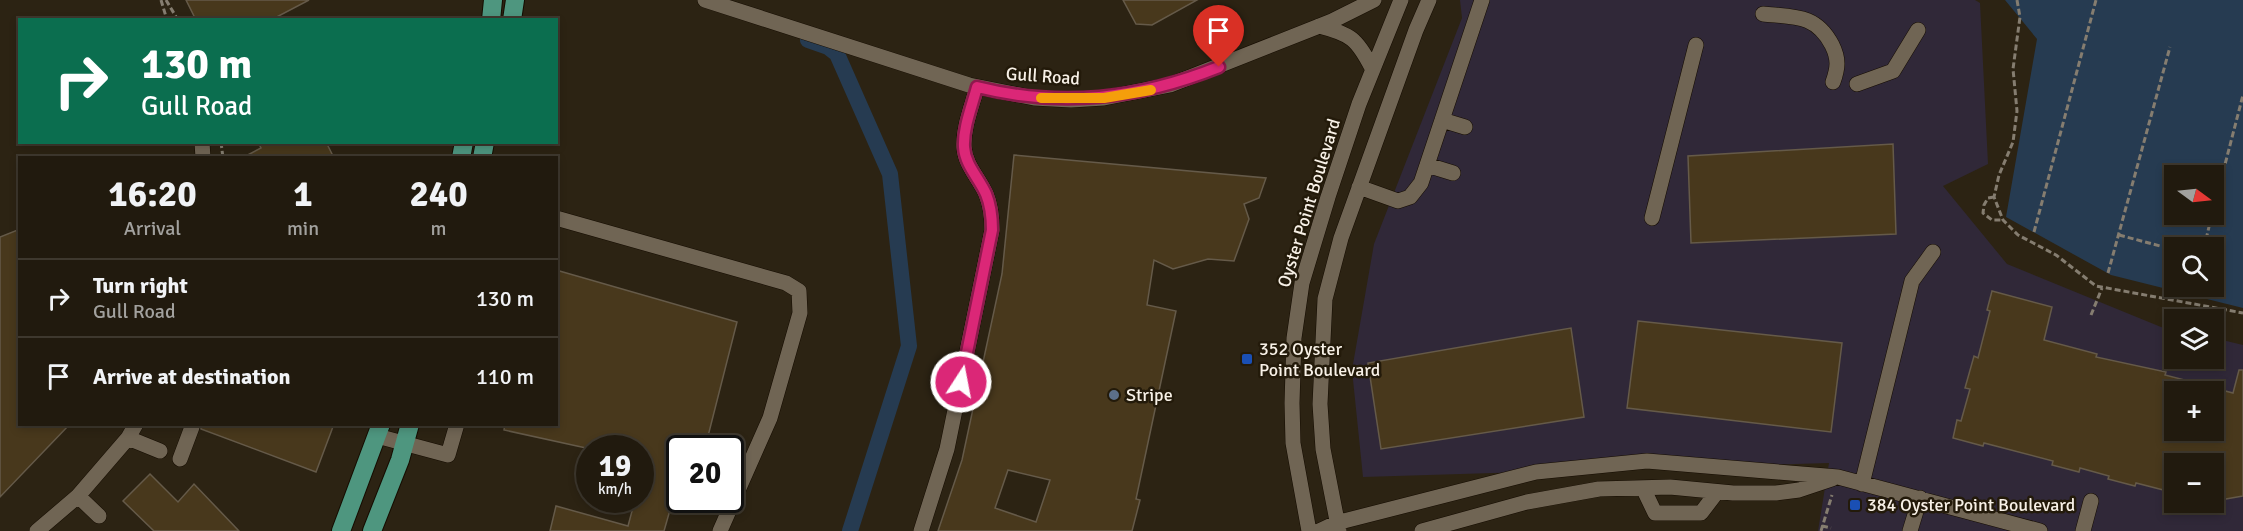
<!DOCTYPE html>
<html lang="en">
<head>
<meta charset="utf-8">
<style>
	body { margin:0; font-family:Signika,sans-serif; background:#2d271c; color:#f1f3f6; height:100vh; display:flex; flex-direction:column; font-size:22px; white-space:nowrap }
	* { box-sizing:border-box; margin:0 }
	p { font-size:20px; color:#a2a19e }
	.icon { flex:none; width:33px; height:33px; fill:none; stroke:currentColor; stroke-width:2; stroke-linecap:round; stroke-linejoin:round }
	.map { position:relative; flex:1; overflow:hidden }
	.drawer { position:absolute; left:18px; top:156px; width:540px; height:270px; display:flex; flex-direction:column; background:#211a0e; border-radius:0px; box-shadow:0 3px 9px #0003,0 0 0 2px #3e382e }
	.drawer>* { flex:none }
	.guide { position:absolute; left:18px; top:18px; width:540px; height:126px; border-radius:0px; box-shadow:0 3px 9px #0003,0 0 0 2px #3e382e; background:#0b6e4f; color:#fff; overflow:hidden }
	.needle { width:39px; rotate:105deg }
	.fabs { position:absolute; left:2164px; top:165px; display:grid; gap:12px }
	.fabs a { display:grid; place-items:center; width:60px; height:60px; border-radius:0px; background:#211a0e; box-shadow:0 3px 9px #0003,0 0 0 2px #3e382e; font-size:30px }
	.speed { position:absolute; left:576px; top:435px; display:flex; gap:12px; font-size:30px; font-weight:700; text-align:center }
	.speed>* { display:grid; place-content:center; width:78px; height:78px; border-radius:50%; background:#211a0e; box-shadow:0 3px 9px #0003,0 0 0 2px #3e382e; line-height:1 }
	.speed small { font-size:15px; font-weight:400 }
	.speed .limit { border:3px solid #111; border-radius:9px; background:#fff; color:#111 }
	.pin { position:absolute; display:grid; place-items:center; width:51px; height:51px; color:#fff; margin:-62px -26px; border-radius:50% 50% 50% 0; rotate:-45deg; box-shadow:0 0 6px #0007 }
	.pin .icon { rotate:45deg }
	.me { position:absolute; width:66px; margin:-33px; rotate:11deg; stroke-linejoin:round; filter:drop-shadow(0 0 4px #0008) }
	.turn { display:flex; align-items:center; gap:21px; height:126px; padding:0 24px; font-size:27px }
	.turn .icon { width:78px; height:78px; stroke-width:2.5 }
	.turn b { display:block; font-size:42px; line-height:51px }
	.eta { display:flex; justify-content:space-evenly; align-items:center; height:102px; text-align:center }
	.eta b { font-size:36px; font-weight:700; line-height:42px }
	ul { padding:0; list-style:none }
	li { display:flex; align-items:center; gap:18px; height:78px; padding:0 24px; border-top:2px solid #3e382e }
	li div { flex:1 }
	li b { display:block; font-size:22px }
	li em { font-style:normal }
	.map>svg:first-child { display:block }
	.commercial { fill:#302838; fill-rule:evenodd }
	.water { fill:#263b51; fill-rule:evenodd }
	.lines { fill:none; stroke-linecap:round; stroke-linejoin:round }
	.canal { stroke:#263b51; stroke-width:16 }
	.building { fill:#48381c; stroke:#655a49; stroke-width:1.5; fill-rule:evenodd }
	.minor-casing { stroke:#150c01; stroke-width:16 }
	.major-casing { stroke:#150c01; stroke-width:20 }
	.path { stroke:#857d70; stroke-width:3; stroke-dasharray:6 3; stroke-linecap:butt }
	.minor { stroke:#706554; stroke-width:15 }
	.major { stroke:#4e967f; stroke-width:18 }
	.route-casing { stroke:#8e194d; stroke-width:15 }
	.route { stroke:#db2777; stroke-width:10 }
	.slow { stroke:#f59e0b; stroke-width:10 }
	.transit-dot { fill:#1a4fb4; stroke:#231a0a; stroke-width:2 }
	.service-dot { fill:#5c6f8a; stroke:#231a0a; stroke-width:2 }
	.labels { text-anchor:middle; stroke-width:5; stroke-linejoin:round; paint-order:stroke }
	.street-label { font-size:18px; fill:#f8f1e7; stroke:#231a0a }
	.poi-label { font-size:18px; fill:#f8f1e7; stroke:#231a0a; text-anchor:start }
</style>
</head>
<body>
<div class="map">
<svg width="2243" height="531" viewBox="0 0 2243 531">
	<rect width="100%" height="100%" fill="#2c2313"/>
	<path class="commercial" d="M1460,0H1975L1980,3L1988,164L1943,186L2007,264L2161,327L2175,330V358H2214V338L2243,345V531H1818L1829,463L1363,477L1352,370L1374,244L1462,18ZM2175,392H2214V430H2175ZM2175,464H2214V502H2175Z"/>
	<path class="water" d="M2005,0H2243V308L2111,275L2006,217L2037,39ZM2175,176H2214V214H2175ZM2175,248H2214V286H2175Z"/>
	<g class="lines">
		<path class="canal" d="M808,40L828,47L837,54L890,174L909,346L850,531"/>
	</g>
	<path class="building" d="M186,0H309L271,20H196Z
		M1123,0H1197L1152,25L1136,24Z
		M258,142H326L334,158H242L261,148Z
		M1893,144L1896,234L1691,243L1688,156Z
		M1014,155L1266,178L1259,198L1244,204L1249,219L1234,261L1208,259L1173,269L1154,260L1147,305L1176,311L1136,499L1140,500L1132,531H938L962,460L1002,274ZM1008,470L1050,480L1036,522L995,508Z
		M20,229V424H70L0,497V237Z
		M556,270L737,322L705,448H680V475L664,531H550L556,506L628,526L635,500H640V482L646,463L640,461V448H586L504,430L505,424H556Z
		M1992,291L2052,307L2044,340L2097,354L2096,357L2166,372L2165,375L2212,387V392H2175V430H2214V388L2233,393L2239,370H2243V496L2214,501V464H2175V493L2136,483L2135,486L2108,479L2109,476L2080,468L2079,472L2052,465L2053,461L1984,443L1983,446L1953,438L1957,420L1961,421L1970,389L1965,388L1974,356L1978,358L1990,311L1987,310Z
		M1638,321L1842,343L1831,432L1627,408Z
		M1571,328L1584,417L1381,449L1368,363Z
		M201,424H334L316,472L201,429Z
		M150,474L178,502L194,484L239,531H154L123,501Z"/>
	<g class="lines">
		<defs>
			<path id="minor" d="M705,0L969,85L1034,98L1071,100L1104,98L1170,85L1332,21L1374,0
				M1763,14C1794,17 1816,14 1832,45C1839,59 1838,68 1833,82
				M1319,26C1351,34 1357,39 1372,68
				M1857,84L1893,71L1918,30
				M1442,120L1465,127
				M202,142L203,158
				M1427,165L1453,173
				M1359,187L1398,201L1410,197L1421,183L1482,0
				M556,218L786,283L799,291L800,313L770,418L720,531
				M1652,218L1696,45
				M377,436L448,455L457,424
				M128,438L160,451
				M180,459L192,427
				M1862,484L1912,281L1933,252
				M1643,488L1655,513H1701L1717,492
				M78,496L99,516
				M37,531L78,496L128,438L136,424
				M921,531L947,449L992,230C992,217 991,206 986,194C979,178 965,165 964,147C963,127 972,106 977,87
				M1309,531L1293,443L1292,403L1294,338L1302,283L1328,197L1359,104L1401,0
				M1319,531L1336,523L1536,472L1647,461L1838,477L2040,531
				M1339,531L1323,449L1320,404L1325,299L1341,238L1416,30L1429,0
				M1422,531L1527,502L1599,489L1670,487L1733,493H1776L1799,490L1832,479
				M1910,531L1920,498
				M2083,531L2091,501"/>
			<path id="major" d="M491,20L493,0
				M512,20L515,0
				M461,158L464,142
				M482,158L485,142
				M341,531L381,424
				M372,531L400,460L410,424"/>
		</defs>
		<use href="#minor" class="minor-casing"/>
		<use href="#major" class="major-casing"/>
		<path class="path" d="M161,0L167,20
			M166,0L178,20
			M2017,0L2020,17L2013,69L2017,111L2013,142L1999,175L1994,197L2003,220L2018,235L2056,255L2096,286L2243,313
			M221,142L223,158
			M1994,197L1988,198L1984,205L1983,213L1992,220H2003
			M2214,207L2243,95
			M2034,232L2096,0
			M2119,235L2175,250
			M2204,248L2212,214
			M2108,273L2170,47
			M2091,315L2102,288
			M1822,526L1831,528
			M1821,531L1832,495"/>
		<use href="#minor" class="minor"/>
		<use href="#major" class="major"/>
	</g>
	<g class="lines">
		<defs>
			<path id="route" d="M961,382L992,230C992,217 991,206 986,194C979,178 965,165 964,147C963,128 972,106 977,87C1061,108 1139,99 1219,67"/>
		</defs>
		<use href="#route" class="route-casing"/>
		<use href="#route" class="route"/>
		<path class="slow" d="M1041,98H1104L1151,90"/>
	</g>
	<g class="transit-dot">
		<rect x="1241" y="353" width="12" height="12" rx="3"/>
		<rect x="1849" y="499" width="12" height="12" rx="3"/>
	</g>
	<circle class="service-dot" cx="1114" cy="395" r="6"/>
	<g class="labels">
		<g class="street-label">
			<text transform="translate(1043 76) rotate(4)" y="6">Gull Road</text>
			<text transform="translate(1309 203) rotate(-73)" y="6">Oyster Point Boulevard</text>
		</g>
		<g class="poi-label">
			<text x="1259" y="355">352 Oyster<tspan x="1259" dy="21">Point Boulevard</tspan></text>
			<text x="1126" y="401">Stripe</text>
			<text x="1867" y="511">384 Oyster Point Boulevard</text>
		</g>
	</g>
</svg>
<div class="fabs">
<a><svg class="needle" viewBox="-14 -14 28 28"><path d="M0-13l5 13h-10z" fill="#e53935"/><path d="M0 13l5-13h-10z" fill="#a2a19e"/></svg></a>
<a><svg class="icon" aria-label="search" viewBox="0 0 24 24"><circle cx="10" cy="10" r="6"/><path d="M15 15l6 6"/></svg></a>
<a><svg class="icon" aria-label="layers" viewBox="0 0 24 24"><path d="M12 4l9 5-9 5-9-5zM3 14l9 5 9-5"/></svg></a>
<a>+</a>
<a>−</a>
</div>
<div class="speed"><div>19<small>km/h</small></div><div class="limit">20</div></div>
<div class="pin" style="left:1219px;top:67px;background:#d93025"><svg class="icon" aria-label="arrive" viewBox="0 0 24 24"><path d="M6 21V4h12l-3 4 3 4H6"/></svg></div>
<svg class="me" style="left:961px;top:382px" viewBox="-20 -20 40 40"><circle r="17" fill="#db2777" stroke="#fff" stroke-width="3"/><path d="M0-11L8 9 0 5-8 9z" fill="#fff"/></svg>
<div class="guide">
<div class="turn"><svg class="icon" aria-label="right" viewBox="0 0 24 24"><path d="M7 20v-9h11M14 6l5 5-5 5"/></svg><div><b>130 m</b>Gull Road</div></div>
</div>
<section class="drawer">
<div class="eta">
<div><b>16:20</b><p>Arrival</p></div>
<div><b>1</b><p>min</p></div>
<div><b>240</b><p>m</p></div>
</div>
<ul>
<li><svg class="icon" aria-label="right" viewBox="0 0 24 24"><path d="M7 20v-9h11M14 6l5 5-5 5"/></svg><div><b>Turn right</b><p>Gull Road</p></div><em>130 m</em></li>
<li><svg class="icon" aria-label="arrive" viewBox="0 0 24 24"><path d="M6 21V4h12l-3 4 3 4H6"/></svg><div><b>Arrive at destination</b></div><em>110 m</em></li>
</ul>
</section>
</div>
</body>
</html>
